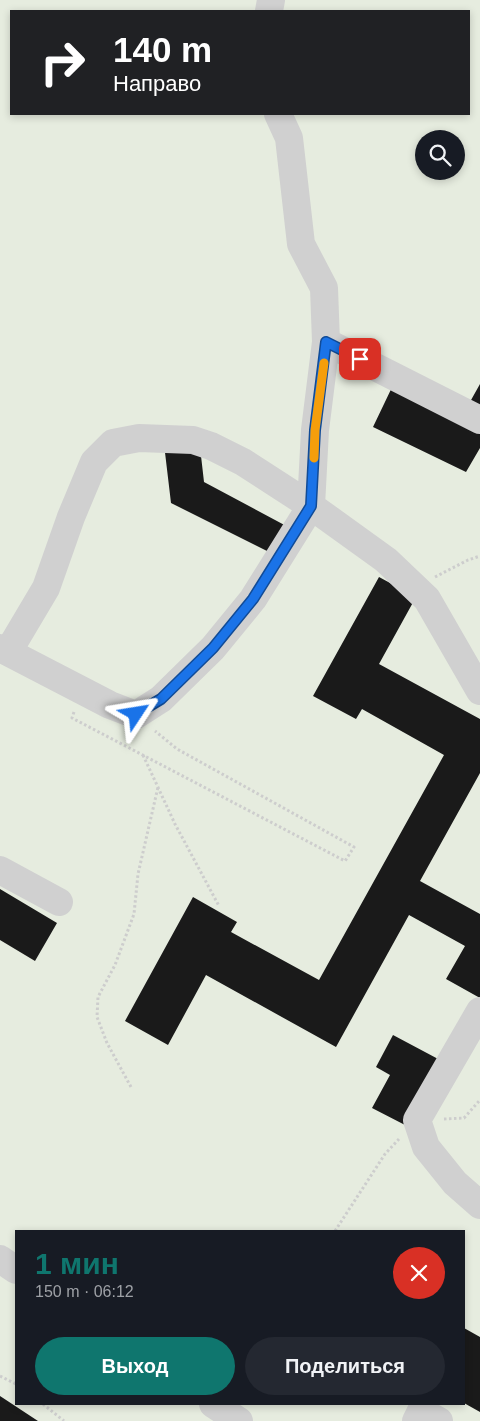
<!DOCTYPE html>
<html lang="ru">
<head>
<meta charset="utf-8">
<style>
	body { margin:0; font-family:Arial,sans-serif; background:#242831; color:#f1f3f6; height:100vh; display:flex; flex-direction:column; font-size:19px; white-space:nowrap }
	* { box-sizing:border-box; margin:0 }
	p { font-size:16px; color:#9ea1a6 }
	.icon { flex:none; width:28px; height:28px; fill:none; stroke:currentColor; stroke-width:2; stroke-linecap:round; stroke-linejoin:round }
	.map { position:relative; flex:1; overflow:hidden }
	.side { position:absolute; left:15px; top:1230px; width:450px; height:175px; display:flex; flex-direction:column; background:#171b24; border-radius:0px; box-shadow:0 2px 8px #0003 }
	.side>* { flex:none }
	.guide { position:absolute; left:10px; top:10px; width:460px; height:105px; border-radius:0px; box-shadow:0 2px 8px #0003; background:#202124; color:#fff; overflow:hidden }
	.fabs { position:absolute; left:415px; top:130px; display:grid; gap:10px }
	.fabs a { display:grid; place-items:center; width:50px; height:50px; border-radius:50%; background:#171b24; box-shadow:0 2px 8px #0003; font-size:25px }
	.pin { position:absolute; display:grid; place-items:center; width:42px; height:42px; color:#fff; margin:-21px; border-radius:10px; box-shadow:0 2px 8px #0006 }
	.me { position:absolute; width:55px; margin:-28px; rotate:57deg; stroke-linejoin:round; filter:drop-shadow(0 0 4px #0008) }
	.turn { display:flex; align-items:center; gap:18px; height:105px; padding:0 20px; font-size:22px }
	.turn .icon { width:65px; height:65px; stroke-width:2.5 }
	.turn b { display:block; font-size:35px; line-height:42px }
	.round { display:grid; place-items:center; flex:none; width:52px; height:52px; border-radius:26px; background:#242831 }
	.overview { display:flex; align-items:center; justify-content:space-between; height:85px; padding:0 20px }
	h1 { font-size:30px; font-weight:800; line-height:38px; color:#0f766e }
	.cta { display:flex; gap:10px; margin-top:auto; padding:10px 20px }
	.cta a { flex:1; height:58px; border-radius:30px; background:#0f766e; color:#fff; font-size:20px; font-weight:800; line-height:58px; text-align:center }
	.cta a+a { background:#242831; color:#f1f3f6 }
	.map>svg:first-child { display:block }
	.green { fill:#e6ecdf; fill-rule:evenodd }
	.building { fill:#1a1a1a }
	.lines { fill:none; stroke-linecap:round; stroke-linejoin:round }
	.path { stroke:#cdcdcd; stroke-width:3; stroke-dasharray:2.5 2.5; stroke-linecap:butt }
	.minor { stroke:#d0d0d0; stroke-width:28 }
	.route-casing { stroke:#114b97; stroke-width:12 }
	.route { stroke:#1a73e8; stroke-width:9 }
	.slow { stroke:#f59e0b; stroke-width:9 }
</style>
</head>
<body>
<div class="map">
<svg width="480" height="1421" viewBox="0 0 480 1421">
	<rect width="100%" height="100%" fill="#fff"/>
	<path class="green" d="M0,0H480V1421H0ZM11,11H469V114H11ZM424,139H456V171H424ZM16,1231H464V1404H16Z"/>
	<path class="building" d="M395,381L480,426V448L466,472L373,427Z
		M480,384V417L466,409Z
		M164,444L200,447L204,482L290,528L273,554L171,503Z
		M379,577L416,597L379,664L480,719V773L420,881L480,914V998L446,979L465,946L409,915L336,1047L206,975L168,1045L125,1021L193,897L237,922L231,932L319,980L444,755L362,709L356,719L313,696Z
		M0,889L57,923L35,961L0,940Z
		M393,1035L440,1060L405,1125L372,1108L390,1075L376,1067Z
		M464,1328L480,1337V1412L464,1403Z
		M0,1396L38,1421H0Z"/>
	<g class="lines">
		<path class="path" d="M435,577L468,560L480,556
			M74,712L72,718L345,861L354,847L177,749L155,731
			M143,755L175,824L219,906
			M131,1087L107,1043L97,1017L98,997L115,965L134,914L138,874L158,787
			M444,1119L464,1118L480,1100
			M335,1231L385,1154L399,1139
			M0,1376L16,1384
			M43,1404L64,1421"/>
		<path class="minor" d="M269,11L271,0
			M278,114L289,138L301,244L324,288L326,342L315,430L311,506
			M326,342L480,420
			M0,648L110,705L136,715L161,699L213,648L253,599L311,506L386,560L427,599L480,691
			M8,652L46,588L71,517L94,462L113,443L139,438L193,440L211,446L243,462L311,506
			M0,870L59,902
			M480,1011L417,1120L426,1147L455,1183L480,1205
			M0,1259L16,1270
			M213,1404L239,1421
			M416,1421L421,1411L439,1421"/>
	</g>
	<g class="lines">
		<defs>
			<path id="route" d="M136,714L161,699L213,648L253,599L311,506L315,430L326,342L360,359"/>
		</defs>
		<use href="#route" class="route-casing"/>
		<use href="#route" class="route"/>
		<path class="slow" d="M314,458L315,430L324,363"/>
	</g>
</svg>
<div class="fabs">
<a><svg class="icon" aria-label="search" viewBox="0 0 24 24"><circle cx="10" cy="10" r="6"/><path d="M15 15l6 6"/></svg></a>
</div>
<div class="pin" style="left:360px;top:359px;background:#d93025"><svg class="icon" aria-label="arrive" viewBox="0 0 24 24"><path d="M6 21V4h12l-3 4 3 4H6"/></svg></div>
<svg class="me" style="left:136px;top:714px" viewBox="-20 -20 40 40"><path d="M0-17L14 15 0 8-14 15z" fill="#1a73e8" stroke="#fff" stroke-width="4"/></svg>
<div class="guide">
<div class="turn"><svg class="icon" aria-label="right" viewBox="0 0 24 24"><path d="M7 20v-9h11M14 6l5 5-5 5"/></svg><div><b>140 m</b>Направо</div></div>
</div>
<section class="side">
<div class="overview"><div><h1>1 мин</h1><p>150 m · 06:12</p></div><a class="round" style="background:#d93025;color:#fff"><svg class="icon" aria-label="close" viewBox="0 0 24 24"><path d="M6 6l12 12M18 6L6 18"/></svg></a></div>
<div class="cta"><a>Выход</a><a>Поделиться</a></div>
</section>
</div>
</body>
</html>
